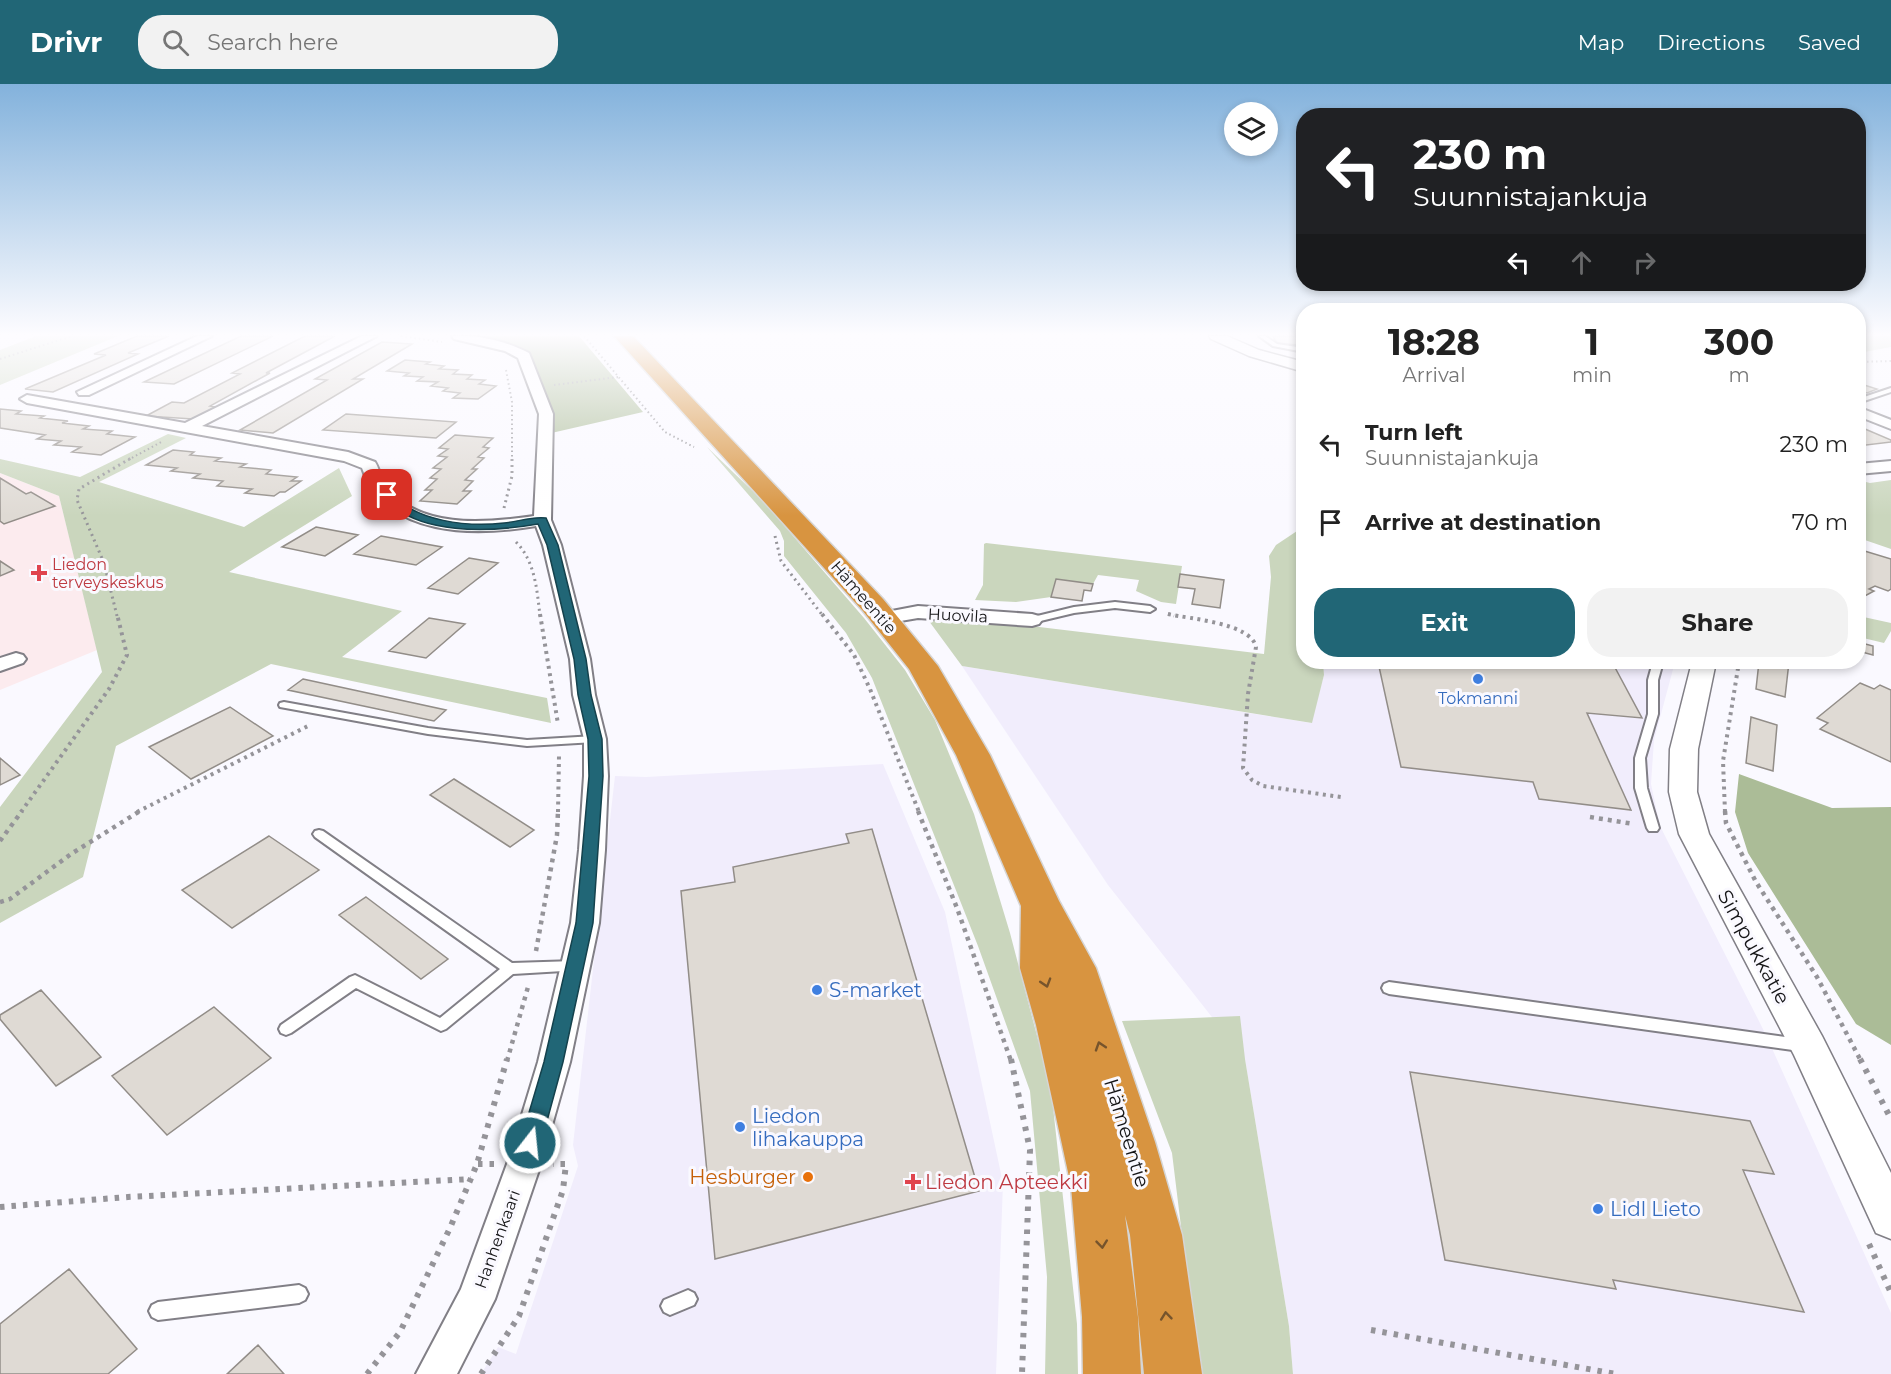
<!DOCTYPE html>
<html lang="en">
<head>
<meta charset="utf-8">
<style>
	body { margin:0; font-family:Montserrat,sans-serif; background:#f2f2f2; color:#222; height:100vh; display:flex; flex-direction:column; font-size:22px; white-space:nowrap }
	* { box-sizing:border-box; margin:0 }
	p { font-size:20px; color:#767676 }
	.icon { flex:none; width:33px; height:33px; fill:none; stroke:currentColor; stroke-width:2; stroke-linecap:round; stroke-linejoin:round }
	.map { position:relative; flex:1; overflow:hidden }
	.sheet { position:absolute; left:1296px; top:219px; width:570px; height:366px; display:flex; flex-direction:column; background:#fff; border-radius:24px; box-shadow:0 3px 9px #0003 }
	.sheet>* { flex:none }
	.top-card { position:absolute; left:1296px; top:24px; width:570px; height:183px; border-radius:24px; box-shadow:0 3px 9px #0003; background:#202124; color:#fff; overflow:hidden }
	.fabs { position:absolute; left:1224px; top:18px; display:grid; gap:12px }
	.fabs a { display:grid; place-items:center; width:54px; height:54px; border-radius:50%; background:#fff; box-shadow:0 3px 9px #0003; font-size:30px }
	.pin { position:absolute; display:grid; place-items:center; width:51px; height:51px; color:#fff; margin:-26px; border-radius:12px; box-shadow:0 3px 9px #0006 }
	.me { position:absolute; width:66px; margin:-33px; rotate:16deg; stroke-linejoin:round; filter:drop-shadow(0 0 4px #0008) }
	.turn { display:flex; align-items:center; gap:21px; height:126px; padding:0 18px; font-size:27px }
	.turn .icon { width:78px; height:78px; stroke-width:2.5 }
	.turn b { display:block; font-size:42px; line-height:51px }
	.lanes { display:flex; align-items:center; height:57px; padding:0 18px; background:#0003; justify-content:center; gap:30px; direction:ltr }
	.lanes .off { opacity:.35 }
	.eta { display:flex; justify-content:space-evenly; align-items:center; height:102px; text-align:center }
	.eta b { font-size:36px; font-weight:700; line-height:42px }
	.action { display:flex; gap:12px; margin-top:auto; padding:12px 18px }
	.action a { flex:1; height:69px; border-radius:24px; background:#216676; color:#fff; font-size:24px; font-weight:700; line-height:69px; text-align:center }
	.action a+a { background:#f2f2f2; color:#222 }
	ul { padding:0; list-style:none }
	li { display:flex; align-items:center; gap:18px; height:78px; padding:0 18px }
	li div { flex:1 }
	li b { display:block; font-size:22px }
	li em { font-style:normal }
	header { display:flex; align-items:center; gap:36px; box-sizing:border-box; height:84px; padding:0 30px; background:#216676; color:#fff }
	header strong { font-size:28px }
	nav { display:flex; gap:33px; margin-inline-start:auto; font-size:21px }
	.search { width:420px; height:54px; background:#f2f2f2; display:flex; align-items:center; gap:15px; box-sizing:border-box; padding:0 21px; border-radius:24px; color:#767676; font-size:22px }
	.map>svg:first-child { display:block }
	.built { fill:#f1edfc }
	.medical { fill:#fcebee }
	.green { fill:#cad6bd }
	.forest { fill:#abbc97 }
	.building { fill:#dfdad4; stroke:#928d88; stroke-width:1.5 }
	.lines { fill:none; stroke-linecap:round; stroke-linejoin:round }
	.service-casing { stroke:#817f86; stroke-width:4 }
	.minor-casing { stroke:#817f86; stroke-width:4 }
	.tertiary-casing { stroke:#817f86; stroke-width:3 }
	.trunk-casing { stroke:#d5d5d5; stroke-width:3 }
	.path-far4 { stroke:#959499; stroke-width:2; stroke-dasharray:1.5 3; stroke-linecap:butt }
	.path-far3 { stroke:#959499; stroke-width:3; stroke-dasharray:2 4; stroke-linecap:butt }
	.path-far2 { stroke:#959499; stroke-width:4; stroke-dasharray:3 4.5; stroke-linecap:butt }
	.path-far1 { stroke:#959499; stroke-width:4.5; stroke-dasharray:4 5; stroke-linecap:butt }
	.path { stroke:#959499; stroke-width:6; stroke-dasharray:4.5 7; stroke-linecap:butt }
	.service { fill:#fff; fill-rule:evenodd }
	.minor { fill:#fff; fill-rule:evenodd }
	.tertiary { fill:#fff; fill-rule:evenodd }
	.trunk { fill:#d89440; fill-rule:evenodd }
	.oneway { stroke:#76542c }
	.route { fill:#216676; stroke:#15424d; stroke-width:1.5 }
	.health-dot { fill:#e0444e; stroke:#faf9ff; stroke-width:2 }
	.shop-dot { fill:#3f7fe0; stroke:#faf9ff; stroke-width:2 }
	.food-dot { fill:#e8710a; stroke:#faf9ff; stroke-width:2 }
	.labels { text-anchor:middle; stroke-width:6; stroke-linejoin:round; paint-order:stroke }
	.health-label { font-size:16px; fill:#be3a42; stroke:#faf9ff; text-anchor:start }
	.street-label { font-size:16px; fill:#151517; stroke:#faf9ff }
	.shop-label { font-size:16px; fill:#366cbe; stroke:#faf9ff }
	.near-street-label { font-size:20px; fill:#151517; stroke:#faf9ff }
	.near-shop-label { font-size:20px; fill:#366cbe; stroke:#faf9ff; text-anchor:start }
	.near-food-label { font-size:20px; fill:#c56008; stroke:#faf9ff; text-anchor:end }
	.near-health-label { font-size:20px; fill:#be3a42; stroke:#faf9ff; text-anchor:start }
</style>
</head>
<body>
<header>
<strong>Drivr</strong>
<div class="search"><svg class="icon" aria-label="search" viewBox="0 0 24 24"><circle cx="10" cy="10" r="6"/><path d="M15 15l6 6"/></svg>Search here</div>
<nav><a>Map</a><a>Directions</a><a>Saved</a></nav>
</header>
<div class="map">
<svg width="1891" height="1290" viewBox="0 0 1891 1290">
	<rect width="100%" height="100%" fill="#faf9ff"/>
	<path class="built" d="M1323,578H1675L1654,656L1651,700L1660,742L1766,951L1891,1229V1290H1293L1289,1242L1245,975L1108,801L962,582L1311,639L1324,591Z
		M883,680L945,828L1003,1099L996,1290H481L498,1263L516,1270L578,1082L573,1061L615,692L646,693Z"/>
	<path class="medical" d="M0,389L59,412L97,566L0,606Z"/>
	<path class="green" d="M36,252H118L0,301V266Z
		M1859,252H1891V263L1859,269Z
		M168,350L186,354L99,398L244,443L339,384L352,412L229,488L402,527L342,573L547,614L551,639L271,580L116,662L83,793L0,839V723L102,588L59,412L0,389V375L80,393Z
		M707,363L762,416L864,534L905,586L935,636L974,730L1010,849L1051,1005L1077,1240L1078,1290H1045L1047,1193L1030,1007L978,862L872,594L846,549L784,472V457L780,447Z
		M1858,396L1870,399L1891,396V465L1859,454Z
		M1303,443L1304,578H1323L1324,591L1312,639L962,582L926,533L1031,542L1264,570L1271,493L1269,472L1276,461Z
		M986,459L1182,482L1176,520L1161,518L1136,507L1139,496L1098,491L1093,500L1057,495L1051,513L1016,518L975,516L983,501L984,460Z
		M1859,532L1891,539V547L1884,559L1859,553Z
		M1240,932L1245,975L1289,1242L1293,1290H1199L1172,1069L1122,937Z"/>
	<path class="forest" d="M487,252H579L643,328L547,350L524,272L486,258Z
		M1739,690L1832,724L1891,723V961L1856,940L1748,769L1735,728Z"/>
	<path class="building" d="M137,252H169L128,269L138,270L53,308L25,305L106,271L94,270Z
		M241,252H273L174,300L144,298Z
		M305,252H335L266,289H270L210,322L216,323L193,335L146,332L172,318L184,319L240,290L232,289Z
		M1273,252H1304V261L1277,260Z
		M382,258L412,260L353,295H363L273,349L240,346L327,296L315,295Z
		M405,276L430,278L426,280L444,282L439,285L458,286L453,290L472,291L467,295L485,296L479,300L496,302L478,315L453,314L460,309L443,307L448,304L431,302L438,298L417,297L423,293L404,292L409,289L387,287Z
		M1861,300L1877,305L1867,309L1858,306Z
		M0,325L21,327L16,330L44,332L40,334L68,337L62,339L89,342L83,345L112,347L107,350L135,353L101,371L72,368L81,363L54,361L61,357L37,355L45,351L0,344Z
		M346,330L456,338L436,354L323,346Z
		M1858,342L1891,356V358L1858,362Z
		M455,351L493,354L483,363L489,364L478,373L484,374L472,385H477L465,396L473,397L463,407H471L457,420L420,417L432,406H425L437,395L430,394L441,385L433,384L447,373L438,372L448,365L439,364Z
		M173,366L194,368L190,371L221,374L215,377L246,380L240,383L271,386L266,390L297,393L291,397H301L285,408H280L274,412L245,409L252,405L217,402L223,397L193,394L200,390L171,387L177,384L146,381Z
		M0,394L26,410L31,408L55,422L4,440L0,437Z
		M316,443L358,451L325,472L282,463Z
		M381,452L442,463L416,481L354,470Z
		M1858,465L1891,475V505L1888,507L1875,502L1869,505L1874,507L1863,513L1858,511Z
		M469,474L498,479L458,510L428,504Z
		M0,477L14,486L0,492Z
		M1180,490L1224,496L1220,524L1192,520L1195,505L1178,503Z
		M1056,495L1093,500L1091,507L1084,506L1082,517L1051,513Z
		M429,534L465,540L426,574L389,567Z
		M1858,558L1873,562V571L1858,567Z
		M1378,578H1612L1642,634L1587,629L1631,726L1539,715L1533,698L1401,683Z
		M1759,578H1789L1785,613L1756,605Z
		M303,595L446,626L434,637L288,606Z
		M1860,599L1874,605L1880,601L1891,606V678L1820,645L1828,639L1817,634Z
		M230,623L273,652L191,695L149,663Z
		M1751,633L1777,641L1773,687L1746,679Z
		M0,674L20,691L0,701Z
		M454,695L534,746L510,763L430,711Z
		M872,745L979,1107L715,1175L681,807L735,798L733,783L849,759L846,750Z
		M269,752L319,786L232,844L182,806Z
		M366,813L448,875L421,895L339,831Z
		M41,906L101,973L56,1002L0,935V931Z
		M214,923L271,974L167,1051L112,992Z
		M1410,988L1750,1037L1774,1090L1743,1086L1804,1228L1613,1196L1616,1205L1445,1176Z
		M69,1185L137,1265L108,1290H0V1240Z
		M258,1261L284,1290H227Z"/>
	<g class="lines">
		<defs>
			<path id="service" d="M1259,252H1265L1277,260L1304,264V268L1273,262Z
				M1891,304V308L1858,319V315Z
				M1115,518L1150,522L1155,525L1150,528L1115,524L1074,529L1032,539L1027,536L1029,534L1074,523Z
				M1653,578H1663L1658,596V630L1645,674L1647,704L1659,744L1657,747H1649L1647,744L1635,704V674L1648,630V596Z
				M284,618L428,644L527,656L595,652L600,655L595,658L527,662L428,650L280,623L279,621L280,619Z
				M319,746L323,747L512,879L575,877L580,878L582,882L580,886L513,890L446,945L441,947L356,904L291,949L286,951L281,949L279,945L281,941L350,893L355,891L440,934L500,885L315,753L313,750L315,747Z
				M1389,898L1800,955L1805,957L1807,961L1805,965L1800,967L1389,910L1384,908L1382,904L1384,900Z
				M299,1201L305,1204L308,1210L305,1216L299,1219L158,1236L152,1233L149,1227L152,1221L158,1218Z
				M688,1206L694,1209L697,1215L694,1221L670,1231L664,1228L661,1222L664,1216Z"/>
			<path id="minor" d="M197,252H212L89,311H79L77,308Z
				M362,252H377L202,342L348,368L375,378C379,384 380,392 384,399C415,446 486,439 534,432L539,330L518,274L505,267L454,255L452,252C477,250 506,257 529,269L553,330L551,436L561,461L590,575L595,611L606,655L608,692L605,766L599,839L570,978L541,1080L495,1215L457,1290H416L461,1205L507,1080L538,978L571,839L579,766L584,692V655L573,611L570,575L543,461L536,442C475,452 387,454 362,384L344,377L27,319L20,315L27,311L185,339Z
				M1858,323L1891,336V345L1858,332Z
				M1891,377V387L1858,390V380Z
				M918,522L1032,530L1039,532L1042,536L1039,540L1032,542L918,534L883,540L876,538L873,534L876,530Z
				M16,569L23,571L26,575L23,579L0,587V574Z"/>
			<path id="tertiary" d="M1209,252H1227L1259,266L1304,278V288L1249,272L1211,255Z
				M1692,578H1716L1698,665L1697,708L1709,750L1822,952L1891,1089V1155L1876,1149L1794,971L1679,750L1669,708L1670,665Z"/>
			<path id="trunk" d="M614,252H633L883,515L938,582L990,671L1059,817L1096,884L1155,1058L1182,1151L1202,1290H1144L1130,1151L1125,1131L1138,1233L1141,1290H1083L1082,1233L1071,1102L1036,941L1020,884L1021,822L956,671L909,585L863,527Z"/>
		</defs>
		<use href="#service" class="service-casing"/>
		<use href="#minor" class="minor-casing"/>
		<use href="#tertiary" class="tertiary-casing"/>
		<use href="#trunk" class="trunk-casing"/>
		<path class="path-far4" d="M401,252L442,258
			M584,252L665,348L694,363
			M0,275L72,252
			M1858,278L1891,277
			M506,286L512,318V376
			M554,301L618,293
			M128,376L163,357"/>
		<path class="path-far3" d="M504,424L512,392V374
			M775,452L781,477L823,532
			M516,458C535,477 537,506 540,532
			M1168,530L1174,532
			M117,532L104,479L77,416L79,405L131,374"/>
		<path class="path-far2" d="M540,530L558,640
			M822,530L854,571L870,605L919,728
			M1168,530C1190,535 1251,539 1256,563L1248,610L1243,684L1252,696L1263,702L1341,713
			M21,728L109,605L127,571L117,530
			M137,728L308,642
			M558,728L559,672
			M1725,728L1723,677L1739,578"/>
		<path class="path-far1" d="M918,727L957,824L1011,977
			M1725,727L1726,739L1756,798L1817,893L1861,977
			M1590,733L1634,740
			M0,757L22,727
			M0,818L10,815L71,770L140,727
			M536,867L557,751L558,727
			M507,977L528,903"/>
		<path class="path" d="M1011,975L1030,1066L1022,1290
			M1860,975L1891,1035
			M478,1080H494
			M0,1123L128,1113L471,1095
			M1869,1160L1891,1209
			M1371,1246L1616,1290
			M367,1290L400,1248L450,1144L477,1080L507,975
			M481,1290L519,1232L563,1106L566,1080H553"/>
		<use href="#service" class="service"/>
		<use href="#minor" class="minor"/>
		<use href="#tertiary" class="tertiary"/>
		<use href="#trunk" class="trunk"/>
	</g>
	<defs><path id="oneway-chevron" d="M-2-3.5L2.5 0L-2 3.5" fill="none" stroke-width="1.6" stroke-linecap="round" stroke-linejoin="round" transform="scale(1.5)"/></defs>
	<g class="oneway">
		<use href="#oneway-chevron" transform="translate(1046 899) rotate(73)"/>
		<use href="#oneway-chevron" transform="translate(1100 962) rotate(-108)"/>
		<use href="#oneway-chevron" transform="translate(1102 1160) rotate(84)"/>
		<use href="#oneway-chevron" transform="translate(1166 1232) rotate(-96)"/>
	</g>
	<linearGradient id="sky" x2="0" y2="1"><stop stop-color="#83b2dc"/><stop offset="0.58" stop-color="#fdfcff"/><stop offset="1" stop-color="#fdfcff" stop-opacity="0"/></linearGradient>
	<rect width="1891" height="432" fill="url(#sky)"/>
	<path class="route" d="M383,409H390C417,438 467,443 504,439C518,438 532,432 546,434L558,461L586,575L591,611L602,655L603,692L593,839L563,978L541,1059L538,1066L530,1069L523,1066L520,1059L544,978L576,839L589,692L588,655L578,611L574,575L547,461L538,440C492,448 415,453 382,411Z"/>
	<g class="health-dot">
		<path d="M36 480h6v6h6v6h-6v6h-6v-6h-6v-6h6z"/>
		<path d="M910 1089h6v6h6v6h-6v6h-6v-6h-6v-6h6z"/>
	</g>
	<g class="shop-dot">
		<circle cx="1478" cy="595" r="6"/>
		<circle cx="817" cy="906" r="6"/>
		<circle cx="740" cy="1043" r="6"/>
		<circle cx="1598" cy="1125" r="6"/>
	</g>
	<circle class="food-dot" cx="808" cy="1093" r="6"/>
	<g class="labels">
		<g class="health-label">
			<text x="52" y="486">Liedon<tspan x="52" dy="18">terveyskeskus</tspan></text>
		</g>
		<g class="street-label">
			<text transform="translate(864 513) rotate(49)" y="6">Hämeentie</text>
			<text transform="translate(958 531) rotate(3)" y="6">Huovila</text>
			<text transform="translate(497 1155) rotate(-70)" y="6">Hanhenkaari</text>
		</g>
		<g class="shop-label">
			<text x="1478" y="620">Tokmanni</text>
		</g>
		<g class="near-street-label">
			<text transform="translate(1754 863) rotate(61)" y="7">Simpukkatie</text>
			<text transform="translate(1127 1049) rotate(73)" y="7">Hämeentie</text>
		</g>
		<g class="near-shop-label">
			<text x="829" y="913">S-market</text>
			<text x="752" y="1039">Liedon<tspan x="752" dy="23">lihakauppa</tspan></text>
			<text x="1610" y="1132">Lidl Lieto</text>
		</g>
		<g class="near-food-label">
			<text x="796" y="1100">Hesburger</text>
		</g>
		<g class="near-health-label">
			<text x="925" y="1105">Liedon Apteekki</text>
		</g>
	</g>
</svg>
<div class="fabs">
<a><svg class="icon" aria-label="layers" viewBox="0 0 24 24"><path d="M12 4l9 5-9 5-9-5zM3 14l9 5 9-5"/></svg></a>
</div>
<div class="pin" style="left:387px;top:411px;background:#d93025"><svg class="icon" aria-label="arrive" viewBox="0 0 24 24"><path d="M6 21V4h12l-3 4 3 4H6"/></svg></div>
<svg class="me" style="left:530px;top:1059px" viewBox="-20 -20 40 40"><circle r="17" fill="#216676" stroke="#fff" stroke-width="3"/><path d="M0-11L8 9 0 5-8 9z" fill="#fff"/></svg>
<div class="top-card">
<div class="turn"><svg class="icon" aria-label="left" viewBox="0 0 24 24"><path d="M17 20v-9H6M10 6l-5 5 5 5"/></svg><div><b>230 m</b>Suunnistajankuja</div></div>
<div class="lanes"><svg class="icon" aria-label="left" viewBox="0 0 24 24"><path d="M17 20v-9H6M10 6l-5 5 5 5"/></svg><svg class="icon off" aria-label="ahead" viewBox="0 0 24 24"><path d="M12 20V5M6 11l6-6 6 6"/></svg><svg class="icon off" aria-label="right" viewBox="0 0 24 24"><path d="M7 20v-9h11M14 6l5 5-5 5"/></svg></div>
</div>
<section class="sheet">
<div class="eta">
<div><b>18:28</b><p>Arrival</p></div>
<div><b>1</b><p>min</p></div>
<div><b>300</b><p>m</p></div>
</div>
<ul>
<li><svg class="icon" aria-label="left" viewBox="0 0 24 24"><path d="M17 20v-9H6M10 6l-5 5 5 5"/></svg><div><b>Turn left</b><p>Suunnistajankuja</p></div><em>230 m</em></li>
<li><svg class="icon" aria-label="arrive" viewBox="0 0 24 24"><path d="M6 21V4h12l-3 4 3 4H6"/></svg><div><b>Arrive at destination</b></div><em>70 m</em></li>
</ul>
<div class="action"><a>Exit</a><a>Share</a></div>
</section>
</div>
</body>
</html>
